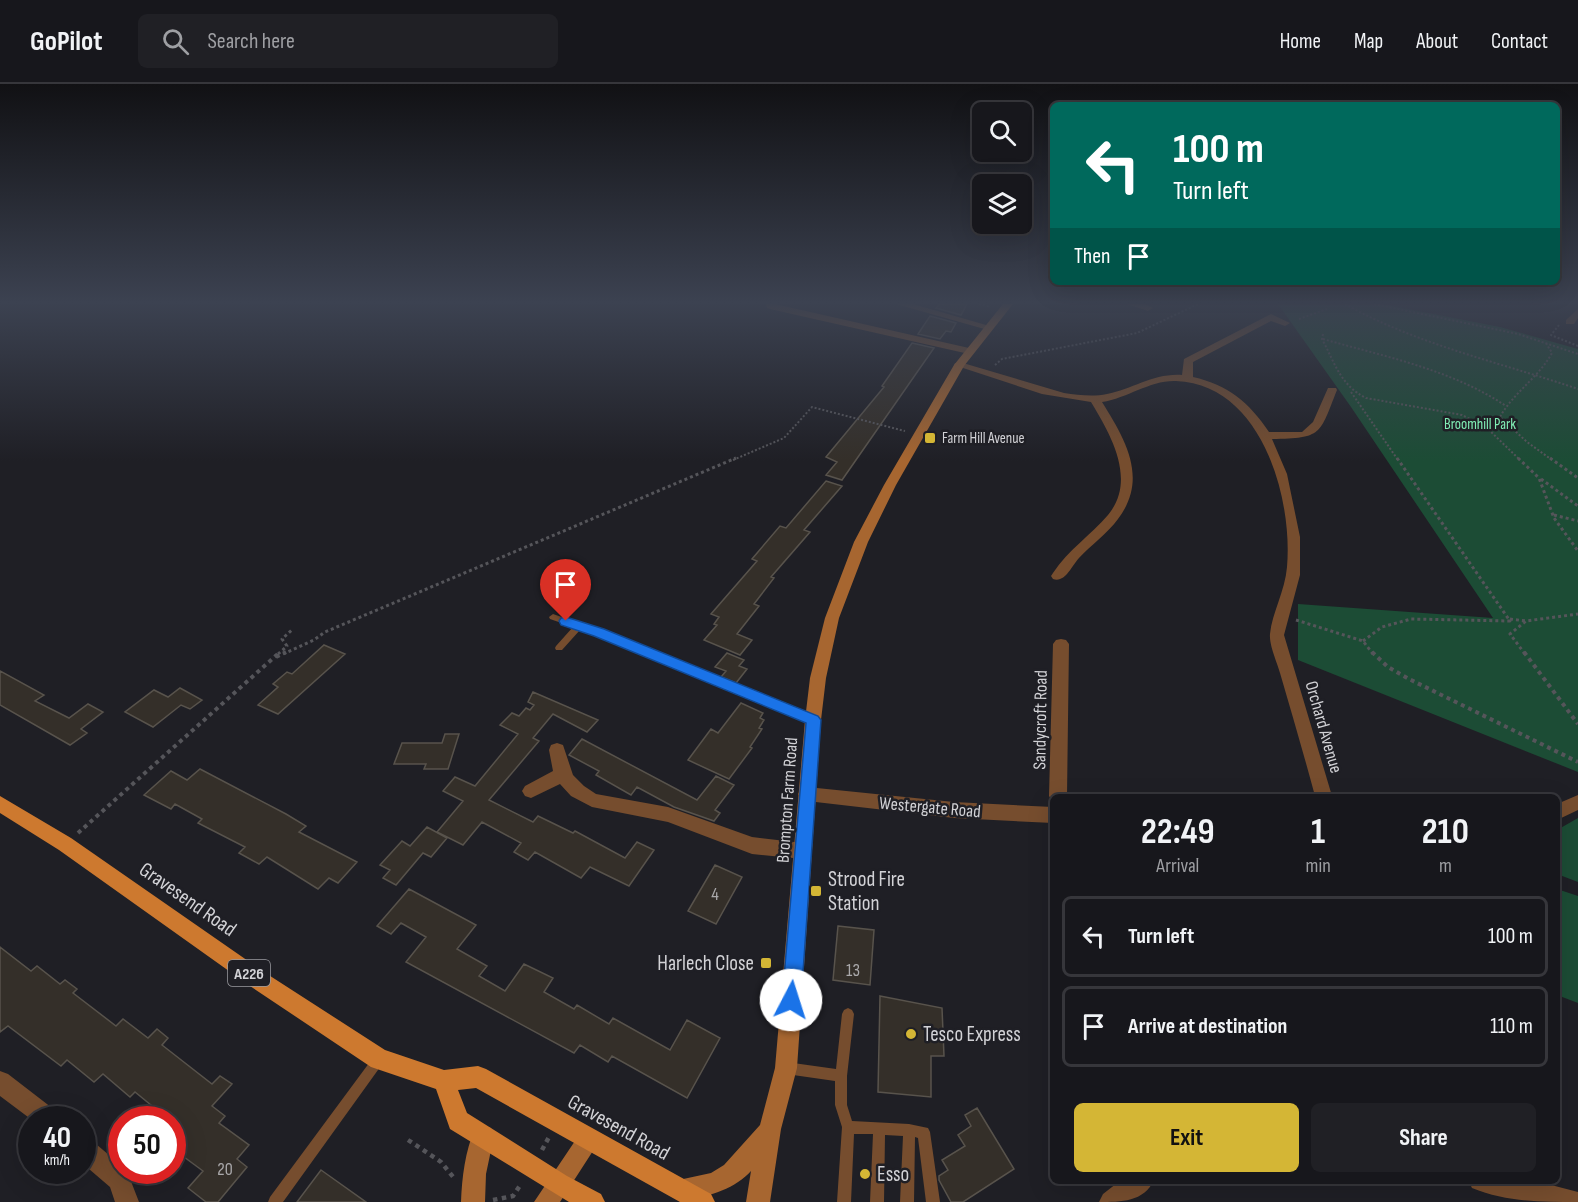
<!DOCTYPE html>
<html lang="en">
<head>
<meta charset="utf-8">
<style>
	body { margin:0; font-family:"Sofia Sans Condensed",sans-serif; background:#202025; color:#f1f3f6; height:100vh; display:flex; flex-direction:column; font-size:22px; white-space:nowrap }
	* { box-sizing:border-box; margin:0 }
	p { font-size:20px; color:#9e9fa3 }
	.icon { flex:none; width:33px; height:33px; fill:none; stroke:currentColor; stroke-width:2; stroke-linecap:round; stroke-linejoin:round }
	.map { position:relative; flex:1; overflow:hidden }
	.details { position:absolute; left:1050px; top:710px; width:510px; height:390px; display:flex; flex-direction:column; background:#17171c; border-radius:9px; box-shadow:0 6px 24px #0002,0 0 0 2px #36363b }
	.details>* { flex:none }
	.guide { position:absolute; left:1050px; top:18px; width:510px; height:183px; border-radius:9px; box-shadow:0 6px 24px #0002,0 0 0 2px #36363b; background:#00695c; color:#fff; overflow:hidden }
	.controls { position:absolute; left:972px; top:18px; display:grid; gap:12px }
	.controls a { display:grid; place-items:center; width:60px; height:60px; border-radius:9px; background:#17171c; box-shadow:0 6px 24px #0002,0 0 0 2px #36363b; font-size:30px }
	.speed { position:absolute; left:18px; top:1022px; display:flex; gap:12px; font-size:30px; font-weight:700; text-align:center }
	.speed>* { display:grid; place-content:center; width:78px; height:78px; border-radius:50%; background:#17171c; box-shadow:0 6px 24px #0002,0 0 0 2px #36363b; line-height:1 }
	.speed small { font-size:15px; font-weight:400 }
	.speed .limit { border:9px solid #d22; background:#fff; color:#111 }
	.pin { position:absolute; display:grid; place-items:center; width:51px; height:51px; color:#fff; margin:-62px -26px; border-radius:50% 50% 50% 0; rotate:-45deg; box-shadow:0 0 6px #0007 }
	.pin .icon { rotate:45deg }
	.me { position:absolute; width:66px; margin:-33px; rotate:5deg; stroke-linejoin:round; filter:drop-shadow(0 0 4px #0008) }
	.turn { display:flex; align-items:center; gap:21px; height:126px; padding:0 24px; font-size:27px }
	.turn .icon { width:78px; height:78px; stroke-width:2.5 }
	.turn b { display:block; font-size:42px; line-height:51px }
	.then { display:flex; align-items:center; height:57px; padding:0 24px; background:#0003; gap:12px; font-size:22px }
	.eta { display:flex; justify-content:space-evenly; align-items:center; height:102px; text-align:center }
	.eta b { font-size:36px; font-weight:700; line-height:42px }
	.button { display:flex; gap:12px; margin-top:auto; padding:12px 24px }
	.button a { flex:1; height:69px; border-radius:9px; background:#d4b635; color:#111; font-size:24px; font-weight:700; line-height:69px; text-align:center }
	.button a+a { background:#202025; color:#f1f3f6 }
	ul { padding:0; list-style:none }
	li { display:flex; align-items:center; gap:18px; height:81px; margin:0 12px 9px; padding:0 12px; border:3px solid #36363b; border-radius:9px }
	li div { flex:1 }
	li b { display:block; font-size:22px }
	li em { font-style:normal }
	header { display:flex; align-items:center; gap:36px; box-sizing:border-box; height:84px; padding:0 30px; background:#17171c; border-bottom:2px solid #36363b }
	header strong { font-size:28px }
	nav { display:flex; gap:33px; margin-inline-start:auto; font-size:21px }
	.search { width:420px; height:54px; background:#202025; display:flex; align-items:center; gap:15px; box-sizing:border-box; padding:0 21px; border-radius:9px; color:#9e9fa3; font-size:22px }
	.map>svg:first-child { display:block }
	.green { fill:#1c4c35 }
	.building { fill:#342f29; stroke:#58534c; stroke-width:1.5 }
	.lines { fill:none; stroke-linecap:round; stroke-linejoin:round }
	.path-far3 { stroke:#55555a; stroke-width:2; stroke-dasharray:2 2; stroke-linecap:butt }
	.path-far2 { stroke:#55555a; stroke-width:3; stroke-dasharray:3 3; stroke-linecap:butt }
	.path-far1 { stroke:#55555a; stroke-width:4; stroke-dasharray:4 4; stroke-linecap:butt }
	.path { stroke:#55555a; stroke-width:4.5; stroke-dasharray:4.5 4.5; stroke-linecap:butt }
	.service { fill:#764d2e; fill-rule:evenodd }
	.minor { fill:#764d2e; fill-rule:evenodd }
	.secondary { fill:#a76630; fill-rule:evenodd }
	.primary { fill:#cd792f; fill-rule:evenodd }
	.route { fill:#1a73e8; stroke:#114b97; stroke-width:1.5 }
	.poi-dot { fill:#d4b635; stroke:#1f1f25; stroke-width:2 }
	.labels { text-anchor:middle; stroke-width:5; stroke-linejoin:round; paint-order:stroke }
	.far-park-label { font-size:15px; fill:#80eeb5; stroke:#1f1f25 }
	.far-poi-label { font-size:15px; fill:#d2d2d6; stroke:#1f1f25; text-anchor:start }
	.shield { fill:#1f1f25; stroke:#9c9ca1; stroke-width:1.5 }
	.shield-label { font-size:16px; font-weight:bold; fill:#d2d2d6 }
	.street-label { font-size:18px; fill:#d2d2d6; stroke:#1f1f25 }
	.near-number-label { font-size:18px; fill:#aaa9ab }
	.near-poi-label { font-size:21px; fill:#d2d2d6; stroke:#1f1f25; text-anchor:start }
	.near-street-label { font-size:21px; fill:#d2d2d6; stroke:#1f1f25 }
</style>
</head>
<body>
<header>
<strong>GoPilot</strong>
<div class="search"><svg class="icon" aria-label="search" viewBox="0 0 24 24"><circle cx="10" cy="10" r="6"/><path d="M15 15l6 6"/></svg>Search here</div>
<nav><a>Home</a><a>Map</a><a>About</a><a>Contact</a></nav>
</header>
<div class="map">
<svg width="1578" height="1118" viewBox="0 0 1578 1118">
	<rect width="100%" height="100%" fill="#1f1f25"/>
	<path class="green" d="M1278,220H1382L1500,243L1578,265V688L1298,576V520L1493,534L1351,323Z
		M1578,734V798L1557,790V746Z
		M1557,805L1578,812V919L1557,911Z"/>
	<path class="building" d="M940,220H967L961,231L936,224Z
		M930,232L956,239L951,248L946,247L940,255L918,250Z
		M912,259L934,264L842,396L826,391L837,378L826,373L884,303L882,302Z
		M826,397L842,402L804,446L810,448L771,493L774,494L754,520L759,522L737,550L752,556L740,571L704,556L717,541L714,540L719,533L711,530L757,477L752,475L780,442L786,444Z
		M324,561L345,570L278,630L258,621L278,603L273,600L287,588L292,590Z
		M727,569L744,576L739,582L747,585L736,599L721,593L726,587L715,583Z
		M0,587L44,611L35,617L69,634L88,620L103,628L81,645L87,649L70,661L0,621Z
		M180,604L202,616L190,625L181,621L153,643L125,628L154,606L168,613Z
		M533,608L598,636L587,648L553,630L533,654L539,657L489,716L533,738L538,732L573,749L575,747L625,774L637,758L654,766L629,802L590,783L581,794L535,768L528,776L514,768L521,759L482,738L463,761L437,748L463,717L443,707L455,693L475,702L518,650L500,641L512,629L519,632L526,624L530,626L534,621L528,618Z
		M741,619L763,629L760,634L764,636L759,644L762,645L750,663L752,664L729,695L688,676L711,645L718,649Z
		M445,650H459L448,685H424L426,680H394L402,659H442Z
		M582,655L697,716L716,692L734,701L715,726L720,729L714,737L674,723L637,703L631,711L596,691L599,687L569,671Z
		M200,685L286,730L306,742L299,748L357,778L338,799L329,794L318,805L267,773L259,780L239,769L245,763L198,739L202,735L175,720L171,725L144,711L171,687L187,696Z
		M427,743L447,754L431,773L423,769L396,801L383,794L390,786L380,781L402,757L410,762Z
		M715,781L742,793L716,840L688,827Z
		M409,805L476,841L457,865L487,882L479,892L505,907L524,880L553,894L544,908L574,925L577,921L609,940L613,934L670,966L687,936L720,954L687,1014L612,972L608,978L580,961L574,969L406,878L426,853L401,839L391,850L377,842Z
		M838,842L874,846L870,901L833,896Z
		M0,863L31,887L37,882L60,900L65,896L77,905L73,909L116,942L123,935L148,954L157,945L168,954L162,961L212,1000L220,992L232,1000L212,1022L225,1032L219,1039L249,1061L237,1075L247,1083L218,1118H206L188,1104L203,1087L172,1064V1035H168L135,1008L130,1013L103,990L94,998L67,976L61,982L8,942L0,948Z
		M880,912L942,924L944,972H931V1013L878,1008Z
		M977,1024L1014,1085L963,1118H951L939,1096V1092L948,1086L942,1076L965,1062L958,1051L971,1042L965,1031Z
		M321,1086L366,1118H297Z"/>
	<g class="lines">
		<path class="path-far3" d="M979,220L990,223
			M1345,220C1418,261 1499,278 1578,305
			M1374,220L1518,250L1578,270
			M1299,235L1327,225
			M1559,241L1551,251L1578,262
			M1323,250L1322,255C1335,279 1340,301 1366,314L1462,331L1486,343L1520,376
			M1323,255C1386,273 1450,285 1506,322
			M1546,259L1552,269C1539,293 1513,309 1500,333L1527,358L1552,376
			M995,281L1002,275L1137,249L1198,220
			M1351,308L1398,376
			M1488,345L1504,346V342L1510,341
			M733,376L784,354L812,323L905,347"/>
		<path class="path-far2" d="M1518,374L1539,394L1554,434L1578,467
			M1550,374L1578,394
			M1541,395L1578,422
			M1554,431L1578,437
			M1510,535L1526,537
			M1296,536L1363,557L1373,570
			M1363,557L1382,543L1411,535L1510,537L1397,374
			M278,570L287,562L282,555L293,545
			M283,570L314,556L325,548L736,374
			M1525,570L1510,550L1526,537L1578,530"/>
		<path class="path-far1" d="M1372,568L1388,583L1409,595L1578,678
			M1524,568L1578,640
			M276,573L286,568
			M78,749L280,568"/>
		<path class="path" d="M408,1056L441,1078L454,1094
			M542,1066L549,1053
			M493,1116L513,1112L521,1100"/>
		<path class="service" d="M553,530L602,547L816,634L817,636L816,638L813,640L810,638L580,546L562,566H556L555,564L556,562L573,543L550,535L549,533Z
			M848,924L852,926L854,930L847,992V1021L852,1037L909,1040L928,1044L930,1048L940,1118H926L918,1054L915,1053L914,1118H900L903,1052L885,1051L884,1118H870L873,1050H854L851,1118H837L842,1043L835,1021V997L786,990L782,988L780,984L782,980L786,978L836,985L842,930L844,926Z
			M379,969L383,971L385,975L383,979L283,1118H268L270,1113L375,971Z"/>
		<path class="minor" d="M766,220H775L969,264L974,267L969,270L770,225L767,224Z
			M896,220H913L993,243L988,246Z
			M1127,220H1145L1153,224L1148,227Z
			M1578,225V234L1574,240H1566V236Z
			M1271,230L1290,239L1285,242L1271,237L1193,278V293C1228,301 1249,318 1269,348H1302L1313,338L1328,304H1336L1337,306C1319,351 1323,354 1272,355L1287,390L1300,453V491L1284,551L1332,712H1315C1304,671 1292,630 1280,589C1277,578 1269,561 1270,550C1272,529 1285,507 1287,483C1293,413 1261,300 1176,297C1150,296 1128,314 1102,318C1125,355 1149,394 1118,435C1107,450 1091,461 1079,474C1071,483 1065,499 1053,495L1051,492L1053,489C1068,466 1091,451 1108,431C1137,396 1111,351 1091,318L1042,310L954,281L955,279H963L1064,309C1078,311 1093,313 1107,310C1133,305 1154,289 1182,291L1184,275Z
			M1061,555L1066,556L1069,560L1067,712H1053V718L1049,712L1053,560L1056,556Z
			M557,659L563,661L573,691L584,702L596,710L668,723L752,753L803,759L809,761L812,767L809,773L803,775L752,770L668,738L592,723L571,712L560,700L531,714L525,712L522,707L525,702L553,687L549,666L551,661Z
			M807,703L954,718L1053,723V739L954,734L807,717L801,715L798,710L801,705Z
			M1578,711V726L1557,736V720Z
			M0,987L8,990L56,1027L59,1035L32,1036L0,1012Z
			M82,1052L90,1055L122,1082V1086L127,1087L139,1118H115L110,1103L82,1079Z
			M1121,1096H1154C1144,1118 1121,1118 1099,1118L1103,1110Z
			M1468,1096H1532L1578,1108V1118C1541,1118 1506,1118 1472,1104Z"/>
		<path class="secondary" d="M1003,220H1013L964,282L896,401L868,458L839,534L826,594L821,636L797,984L781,1045L770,1118H746L751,1087C734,1106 699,1118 674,1113L670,1105L674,1097L711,1089L724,1081L760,1041L775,984L805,636L810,594L825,534L854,458L884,401L954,281Z
			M483,1041L491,1044L494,1052L486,1090L485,1118H461C462,1093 465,1068 475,1044Z
			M589,1045L597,1048L600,1056L560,1118H534L581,1048Z"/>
		<path class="primary" d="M0,712L71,754L264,888L385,966L444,986L478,982L486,985L711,1110L715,1118H680L476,1004L458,1006L467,1029L567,1092L601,1110L605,1118H569L450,1045L436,1005L371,983L250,902L59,766L0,729Z"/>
	</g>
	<linearGradient id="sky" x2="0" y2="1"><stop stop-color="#111114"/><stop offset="0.58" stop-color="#3c4251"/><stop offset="1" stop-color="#3c4251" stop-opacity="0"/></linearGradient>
	<rect width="1578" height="377" fill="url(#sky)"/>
	<path class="route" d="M566,533L604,545L818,632L821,636L801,916L798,923L791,926L785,923L782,916L806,639L594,552L561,541L559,537L561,534Z"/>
	<g class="poi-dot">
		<rect x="924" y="348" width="12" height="12" rx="3"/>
		<rect x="810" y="801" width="12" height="12" rx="3"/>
		<rect x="760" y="873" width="12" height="12" rx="3"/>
		<circle cx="911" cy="950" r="6"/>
		<circle cx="865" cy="1090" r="6"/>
	</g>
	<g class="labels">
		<g class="far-park-label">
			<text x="1480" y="345">Broomhill Park</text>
		</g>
		<g class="far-poi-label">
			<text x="942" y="359">Farm Hill Avenue</text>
		</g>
		<rect class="shield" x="228" y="876" width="42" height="26" rx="4.5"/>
		<g class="shield-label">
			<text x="249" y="895">A226</text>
		</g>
		<g class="street-label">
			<text transform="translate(1040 636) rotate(-89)" y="6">Sandycroft Road</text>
			<text transform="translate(1324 643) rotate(74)" y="6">Orchard Avenue</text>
			<text transform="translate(787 716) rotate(-86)" y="6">Brompton Farm Road</text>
			<text transform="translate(930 723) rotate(5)" y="6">Westergate Road</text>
		</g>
		<g class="near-number-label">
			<text x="715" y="816">4</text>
			<text x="853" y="892">13</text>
			<text x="225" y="1091">20</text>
		</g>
		<g class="near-poi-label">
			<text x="828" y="802">Strood Fire<tspan x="828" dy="24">Station</tspan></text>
			<text x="754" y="886" text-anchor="end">Harlech Close</text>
			<text x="923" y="957">Tesco Express</text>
			<text x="877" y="1097">Esso</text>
		</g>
		<g class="near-street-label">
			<text transform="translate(188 815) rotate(35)" y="7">Gravesend Road</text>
			<text transform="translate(619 1043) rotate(29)" y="7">Gravesend Road</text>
		</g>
	</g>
</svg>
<div class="controls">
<a><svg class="icon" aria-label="search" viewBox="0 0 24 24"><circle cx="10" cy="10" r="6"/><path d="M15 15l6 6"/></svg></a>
<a><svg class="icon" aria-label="layers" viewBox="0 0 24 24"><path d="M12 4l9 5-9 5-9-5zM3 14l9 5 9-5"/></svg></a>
</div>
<div class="speed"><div>40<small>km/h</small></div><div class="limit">50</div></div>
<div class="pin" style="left:566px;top:537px;background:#d93025"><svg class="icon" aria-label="arrive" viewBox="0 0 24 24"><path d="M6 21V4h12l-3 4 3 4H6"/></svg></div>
<svg class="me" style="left:791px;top:916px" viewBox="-20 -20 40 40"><circle r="19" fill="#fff"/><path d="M0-13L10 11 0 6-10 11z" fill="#1a73e8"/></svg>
<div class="guide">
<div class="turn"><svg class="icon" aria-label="left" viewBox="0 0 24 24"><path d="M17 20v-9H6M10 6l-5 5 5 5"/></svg><div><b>100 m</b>Turn left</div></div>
<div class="then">Then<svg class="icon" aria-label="arrive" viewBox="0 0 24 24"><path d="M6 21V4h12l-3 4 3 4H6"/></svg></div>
</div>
<section class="details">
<div class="eta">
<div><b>22:49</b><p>Arrival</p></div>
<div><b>1</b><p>min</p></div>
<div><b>210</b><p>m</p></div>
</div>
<ul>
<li><svg class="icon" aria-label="left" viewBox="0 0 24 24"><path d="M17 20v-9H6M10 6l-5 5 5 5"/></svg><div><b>Turn left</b></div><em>100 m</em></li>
<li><svg class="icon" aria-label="arrive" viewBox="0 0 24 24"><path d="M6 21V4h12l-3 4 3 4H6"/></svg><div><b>Arrive at destination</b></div><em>110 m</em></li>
</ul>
<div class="button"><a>Exit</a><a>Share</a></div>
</section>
</div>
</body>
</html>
